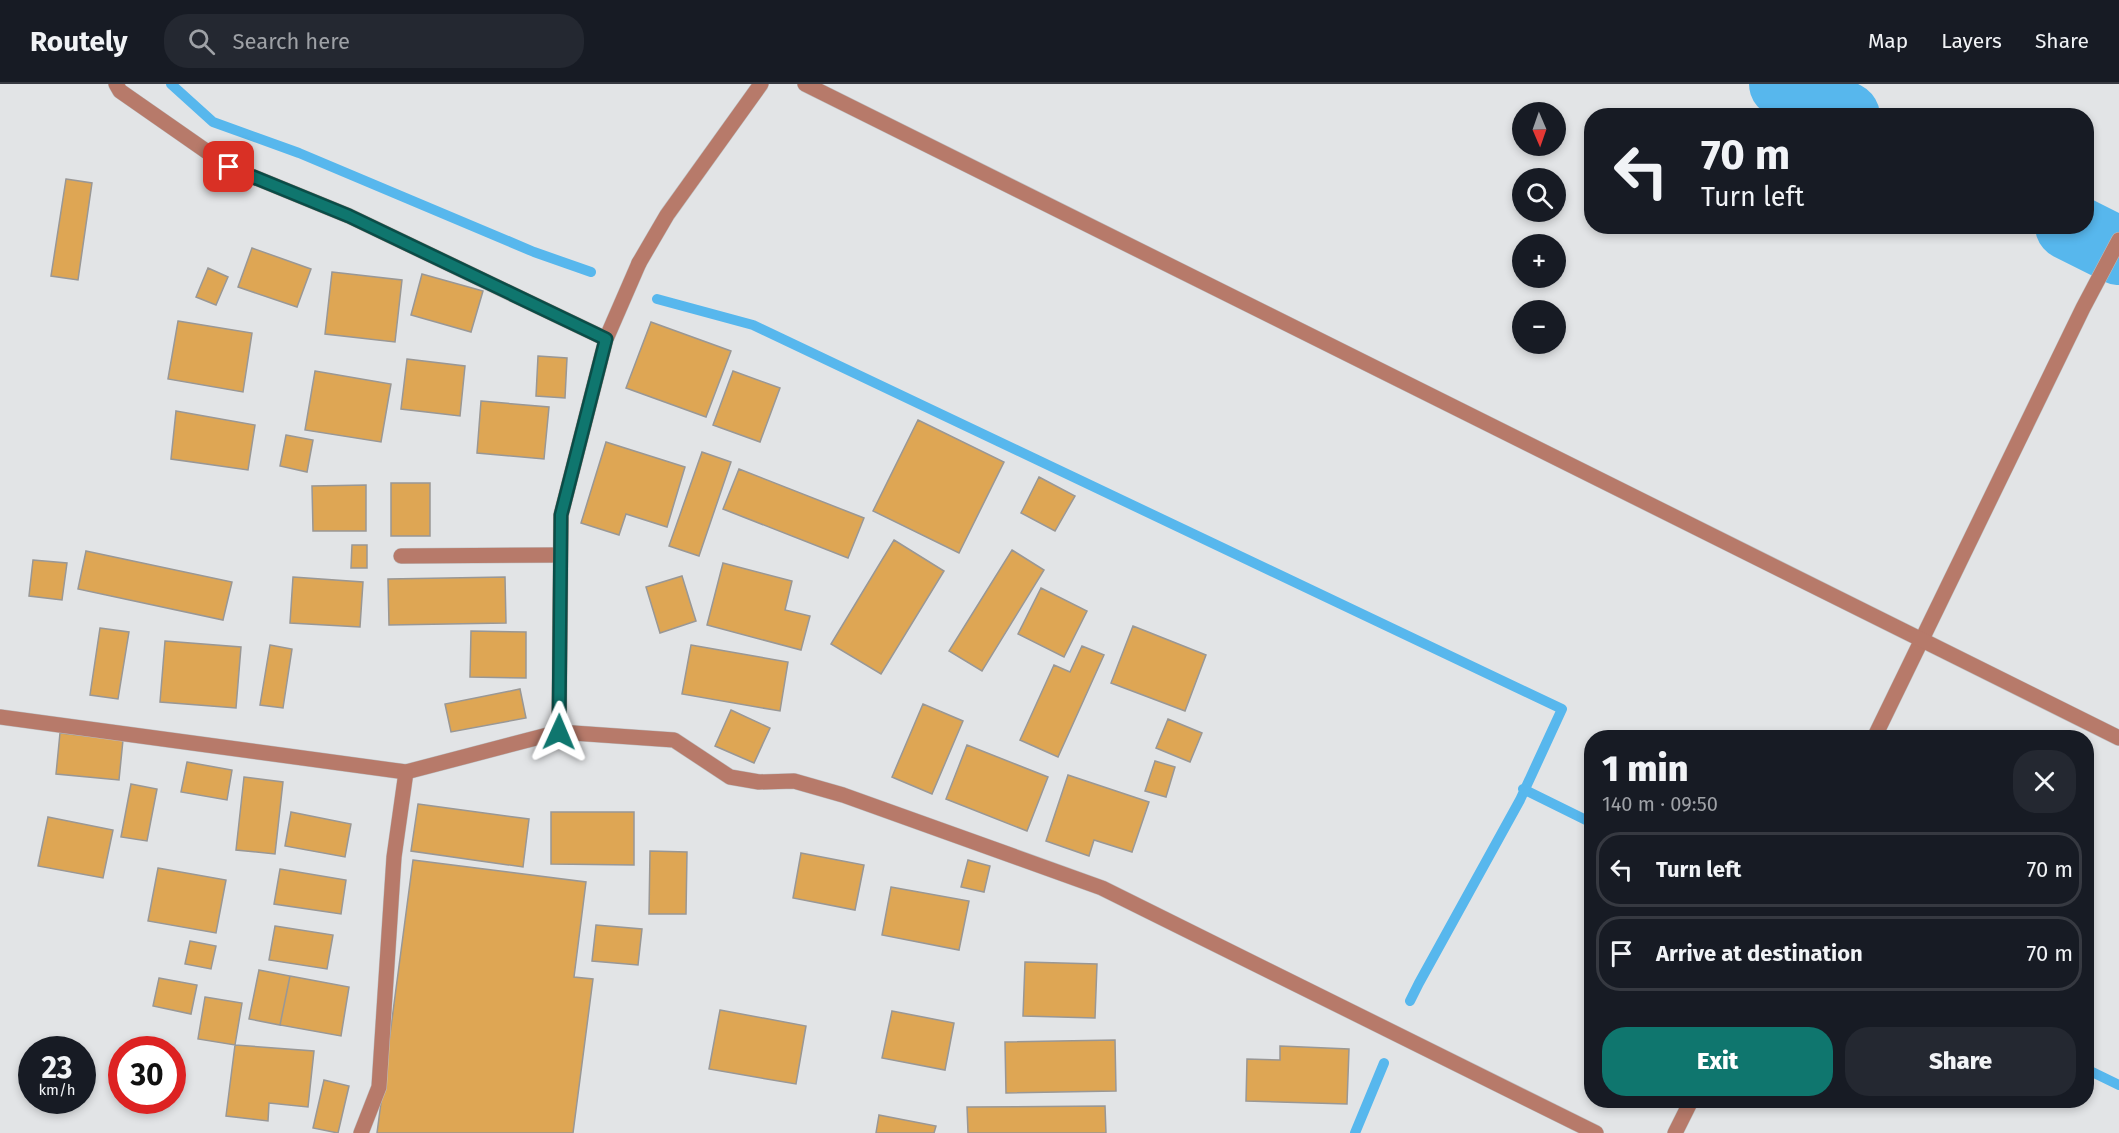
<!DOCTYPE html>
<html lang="en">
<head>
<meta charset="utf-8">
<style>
	body { margin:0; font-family:"Fira Sans",sans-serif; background:#242831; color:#f1f3f6; height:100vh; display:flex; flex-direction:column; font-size:22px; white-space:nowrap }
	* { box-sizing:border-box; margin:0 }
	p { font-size:20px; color:#9ea1a6 }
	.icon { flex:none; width:33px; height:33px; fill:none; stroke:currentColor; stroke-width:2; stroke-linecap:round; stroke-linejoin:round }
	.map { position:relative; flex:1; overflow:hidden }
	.sheet { position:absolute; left:1584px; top:646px; width:510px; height:378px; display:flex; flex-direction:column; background:#171b24; border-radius:24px; box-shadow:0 3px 9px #0003 }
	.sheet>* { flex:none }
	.hud { position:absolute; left:1584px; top:24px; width:510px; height:126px; border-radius:24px; box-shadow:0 3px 9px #0003; background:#171b24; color:#f1f3f6; overflow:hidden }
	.needle { width:39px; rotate:178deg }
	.fabs { position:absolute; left:1512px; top:18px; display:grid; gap:12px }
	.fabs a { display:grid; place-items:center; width:54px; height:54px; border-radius:50%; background:#171b24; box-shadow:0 3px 9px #0003; font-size:30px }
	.speed { position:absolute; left:18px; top:952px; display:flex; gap:12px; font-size:30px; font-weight:700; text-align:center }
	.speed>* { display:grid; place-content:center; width:78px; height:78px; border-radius:50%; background:#171b24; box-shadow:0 3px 9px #0003; line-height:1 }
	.speed small { font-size:15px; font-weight:400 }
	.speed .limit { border:9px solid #d22; background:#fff; color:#111 }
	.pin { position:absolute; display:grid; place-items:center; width:51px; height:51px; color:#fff; margin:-26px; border-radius:12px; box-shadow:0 3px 9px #0006 }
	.me { position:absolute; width:66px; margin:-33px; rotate:1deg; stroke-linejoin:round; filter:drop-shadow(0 0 4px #0008) }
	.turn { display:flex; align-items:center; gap:21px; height:126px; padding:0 18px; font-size:27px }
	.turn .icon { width:78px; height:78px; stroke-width:2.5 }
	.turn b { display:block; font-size:42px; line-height:51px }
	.round { display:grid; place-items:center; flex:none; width:63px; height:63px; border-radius:24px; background:#242831 }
	.overview { display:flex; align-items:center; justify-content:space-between; height:102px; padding:0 18px }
	h1 { font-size:36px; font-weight:800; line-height:45px }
	.action { display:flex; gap:12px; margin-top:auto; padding:12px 18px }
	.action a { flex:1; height:69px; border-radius:24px; background:#0f766e; color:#fff; font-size:24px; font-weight:800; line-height:69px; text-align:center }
	.action a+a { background:#242831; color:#f1f3f6 }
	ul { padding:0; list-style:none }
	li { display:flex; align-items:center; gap:18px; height:75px; margin:0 12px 9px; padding:0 6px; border:3px solid #363941; border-radius:24px }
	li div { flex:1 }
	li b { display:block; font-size:22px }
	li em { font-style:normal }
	header { display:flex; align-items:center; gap:36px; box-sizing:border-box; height:84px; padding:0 30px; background:#171b24; border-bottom:2px solid #363941 }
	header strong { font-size:28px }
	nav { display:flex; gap:33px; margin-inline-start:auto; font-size:21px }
	.search { width:420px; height:54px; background:#242831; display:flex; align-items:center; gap:15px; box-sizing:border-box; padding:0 21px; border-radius:24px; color:#9ea1a6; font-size:22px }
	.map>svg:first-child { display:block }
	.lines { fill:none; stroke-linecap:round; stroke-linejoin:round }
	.stream { stroke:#57b7ed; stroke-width:10 }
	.river { stroke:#57b7ed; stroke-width:68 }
	.building { fill:#dea654; stroke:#999795; stroke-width:1.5 }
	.service-casing { stroke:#bdbfc1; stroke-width:16 }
	.minor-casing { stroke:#bdbfc1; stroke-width:16 }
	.tertiary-casing { stroke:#bdbfc1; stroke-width:16 }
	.service { stroke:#b77a6a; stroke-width:15 }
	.minor { stroke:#b77a6a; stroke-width:15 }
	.tertiary { stroke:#b77a6a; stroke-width:15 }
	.route-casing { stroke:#0a4d48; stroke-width:15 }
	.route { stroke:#0f766e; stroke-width:10 }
</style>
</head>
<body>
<header>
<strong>Routely</strong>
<div class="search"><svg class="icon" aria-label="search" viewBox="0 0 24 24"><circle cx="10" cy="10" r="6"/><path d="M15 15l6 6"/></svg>Search here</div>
<nav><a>Map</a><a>Layers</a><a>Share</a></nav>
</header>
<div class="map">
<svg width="2119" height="1049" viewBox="0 0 2119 1049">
	<rect width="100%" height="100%" fill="#e2e4e6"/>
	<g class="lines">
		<path class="stream" d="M171,0L213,38L299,69L534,168L591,188
			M657,215L753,241L1562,625L1520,716L1419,899L1410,917
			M1523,705L1592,739
			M2086,985L2119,1001
			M1355,1049L1384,979"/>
		<path class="river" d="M1783,0L1846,32
			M2069,142L2119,167"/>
	</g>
	<path class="building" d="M66,95L92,99L78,196L51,192Z
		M252,164L311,185L297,223L238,203Z
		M208,184L228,193L216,221L196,213Z
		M332,188L402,196L395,258L325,250Z
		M422,190L483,207L471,248L411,231Z
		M178,237L252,249L243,308L168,295Z
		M651,238L731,267L706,333L626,304Z
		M538,272L567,274L565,314L536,312Z
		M407,275L465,282L460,332L401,325Z
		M315,287L391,300L381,358L305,346Z
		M733,287L780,304L760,358L713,341Z
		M481,317L549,323L544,375L477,369Z
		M176,327L255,341L248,386L171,375Z
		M918,336L1004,378L959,469L873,427Z
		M286,351L313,356L307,388L280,382Z
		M606,358L685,383L667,443L626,430L619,451L581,439Z
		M702,368L731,378L699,472L669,462Z
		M739,385L864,434L848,474L723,425Z
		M1039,393L1075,412L1055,447L1021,429Z
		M391,399H430V452H391Z
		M366,401V447H313L312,402Z
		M894,456L944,487L881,590L831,560Z
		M352,461H367V484H351Z
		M1012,466L1044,486L982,587L949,567Z
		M86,467L232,498L223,536L78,505Z
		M33,476L67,479L62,516L29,512Z
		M723,479L792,497L785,526L810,532L801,566L707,541Z
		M682,492L696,537L660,549L646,503Z
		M293,493L363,498L360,543L290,539Z
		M505,493L506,539L389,541L388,495Z
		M1041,504L1087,527L1064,573L1018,550Z
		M1133,542L1206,571L1185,627L1111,599Z
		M100,544L129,548L118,615L90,611Z
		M471,547L526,548V594L470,593Z
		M165,557L241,563L236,624L160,618Z
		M270,561L292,565L283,624L260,621Z
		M691,561L788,578L780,627L682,610Z
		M1082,562L1104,571L1058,673L1020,656L1054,581L1070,588Z
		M520,605L526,634L451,648L445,620Z
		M923,620L963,637L932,710L892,693Z
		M731,626L770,644L754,679L715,662Z
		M1168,635L1202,649L1190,678L1156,664Z
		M60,649L123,656L119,696L56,690Z
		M967,661L1048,693L1027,747L946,715Z
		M1155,677L1175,683L1166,713L1145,707Z
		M187,678L232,686L227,716L181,708Z
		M1068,691L1149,718L1132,768L1094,756L1089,772L1046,757Z
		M244,693L283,698L275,770L236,766Z
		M131,700L157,705L147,757L121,753Z
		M418,720L529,735L523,783L411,767Z
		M291,728L351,740L345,773L285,762Z
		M551,728H634V781L551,780Z
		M48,733L113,746L103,794L38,782Z
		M650,767L687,768L686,830H649Z
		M801,769L864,781L855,826L793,814Z
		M413,776L586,798L574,893L593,895L573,1049H377Z
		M968,776L990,782L984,808L961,803Z
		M158,784L226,796L216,849L148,837Z
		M280,785L346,796L341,830L274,820Z
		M891,803L969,817L959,866L882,851Z
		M596,841L642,845L638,881L592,877Z
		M275,842L333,851L327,885L269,876Z
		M190,857L216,862L211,885L185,880Z
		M1025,878L1097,880L1095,934L1023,932Z
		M259,886L290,892L280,941L249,935Z
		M290,892L349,903L341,952L280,941Z
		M159,894L197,901L191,930L153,922Z
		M205,913L242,919L235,961L198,955Z
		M720,926L806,942L796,1000L709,985Z
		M892,927L954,939L945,986L882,974Z
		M1115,956L1116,1007L1006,1009L1005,958Z
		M235,961L314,967L308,1023L269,1019L268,1037L226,1032Z
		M1280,962L1349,965L1347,1020L1246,1017L1247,975L1280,976Z
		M324,996L349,1002L338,1049L313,1044Z
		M1105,1022L1106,1049H968L967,1023Z
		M879,1031L936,1042L934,1049H876Z"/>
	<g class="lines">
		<defs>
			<path id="service" d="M401,472L560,471"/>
			<path id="minor" d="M116,0L120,7L229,83L349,132L606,255
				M0,633L406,688L559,648L674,656L730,693L759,698L794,697L843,711L1102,804L1596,1049
				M559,648L561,431L606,255L639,179
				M1874,654L2083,224L2119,156
				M361,1049L379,1003L394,773L406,688
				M1675,1049L1691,1017"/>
			<path id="tertiary" d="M805,0L2119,654
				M639,179L667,131L761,0"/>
		</defs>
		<use href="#service" class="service-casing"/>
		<use href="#minor" class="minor-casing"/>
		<use href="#tertiary" class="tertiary-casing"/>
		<use href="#service" class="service"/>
		<use href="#minor" class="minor"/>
		<use href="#tertiary" class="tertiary"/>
	</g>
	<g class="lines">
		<defs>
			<path id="route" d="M229,83L349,132L606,255L561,431L559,648"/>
		</defs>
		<use href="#route" class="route-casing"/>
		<use href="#route" class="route"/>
	</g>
</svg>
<div class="fabs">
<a><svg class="needle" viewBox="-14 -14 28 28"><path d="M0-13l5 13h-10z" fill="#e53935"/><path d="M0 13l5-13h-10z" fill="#9ea1a6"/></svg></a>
<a><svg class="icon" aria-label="search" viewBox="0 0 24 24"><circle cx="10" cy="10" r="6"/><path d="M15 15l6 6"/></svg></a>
<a>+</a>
<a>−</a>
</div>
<div class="speed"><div>23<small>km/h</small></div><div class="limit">30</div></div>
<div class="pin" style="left:229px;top:83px;background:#d93025"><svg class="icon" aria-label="arrive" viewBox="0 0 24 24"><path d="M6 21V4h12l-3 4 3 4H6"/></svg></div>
<svg class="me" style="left:559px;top:648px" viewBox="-20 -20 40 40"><path d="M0-17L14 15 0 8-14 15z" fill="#0f766e" stroke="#fff" stroke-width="4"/></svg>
<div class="hud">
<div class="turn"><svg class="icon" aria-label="left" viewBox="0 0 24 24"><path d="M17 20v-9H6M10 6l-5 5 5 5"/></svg><div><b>70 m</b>Turn left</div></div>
</div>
<section class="sheet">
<div class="overview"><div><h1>1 min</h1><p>140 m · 09:50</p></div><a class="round"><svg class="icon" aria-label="close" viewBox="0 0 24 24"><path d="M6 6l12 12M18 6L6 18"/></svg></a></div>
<ul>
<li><svg class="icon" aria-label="left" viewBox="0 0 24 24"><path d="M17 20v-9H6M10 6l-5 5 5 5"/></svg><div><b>Turn left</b></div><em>70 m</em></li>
<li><svg class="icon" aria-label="arrive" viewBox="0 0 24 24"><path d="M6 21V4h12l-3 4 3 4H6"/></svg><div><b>Arrive at destination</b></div><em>70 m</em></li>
</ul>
<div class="action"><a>Exit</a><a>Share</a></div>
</section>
</div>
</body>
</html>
